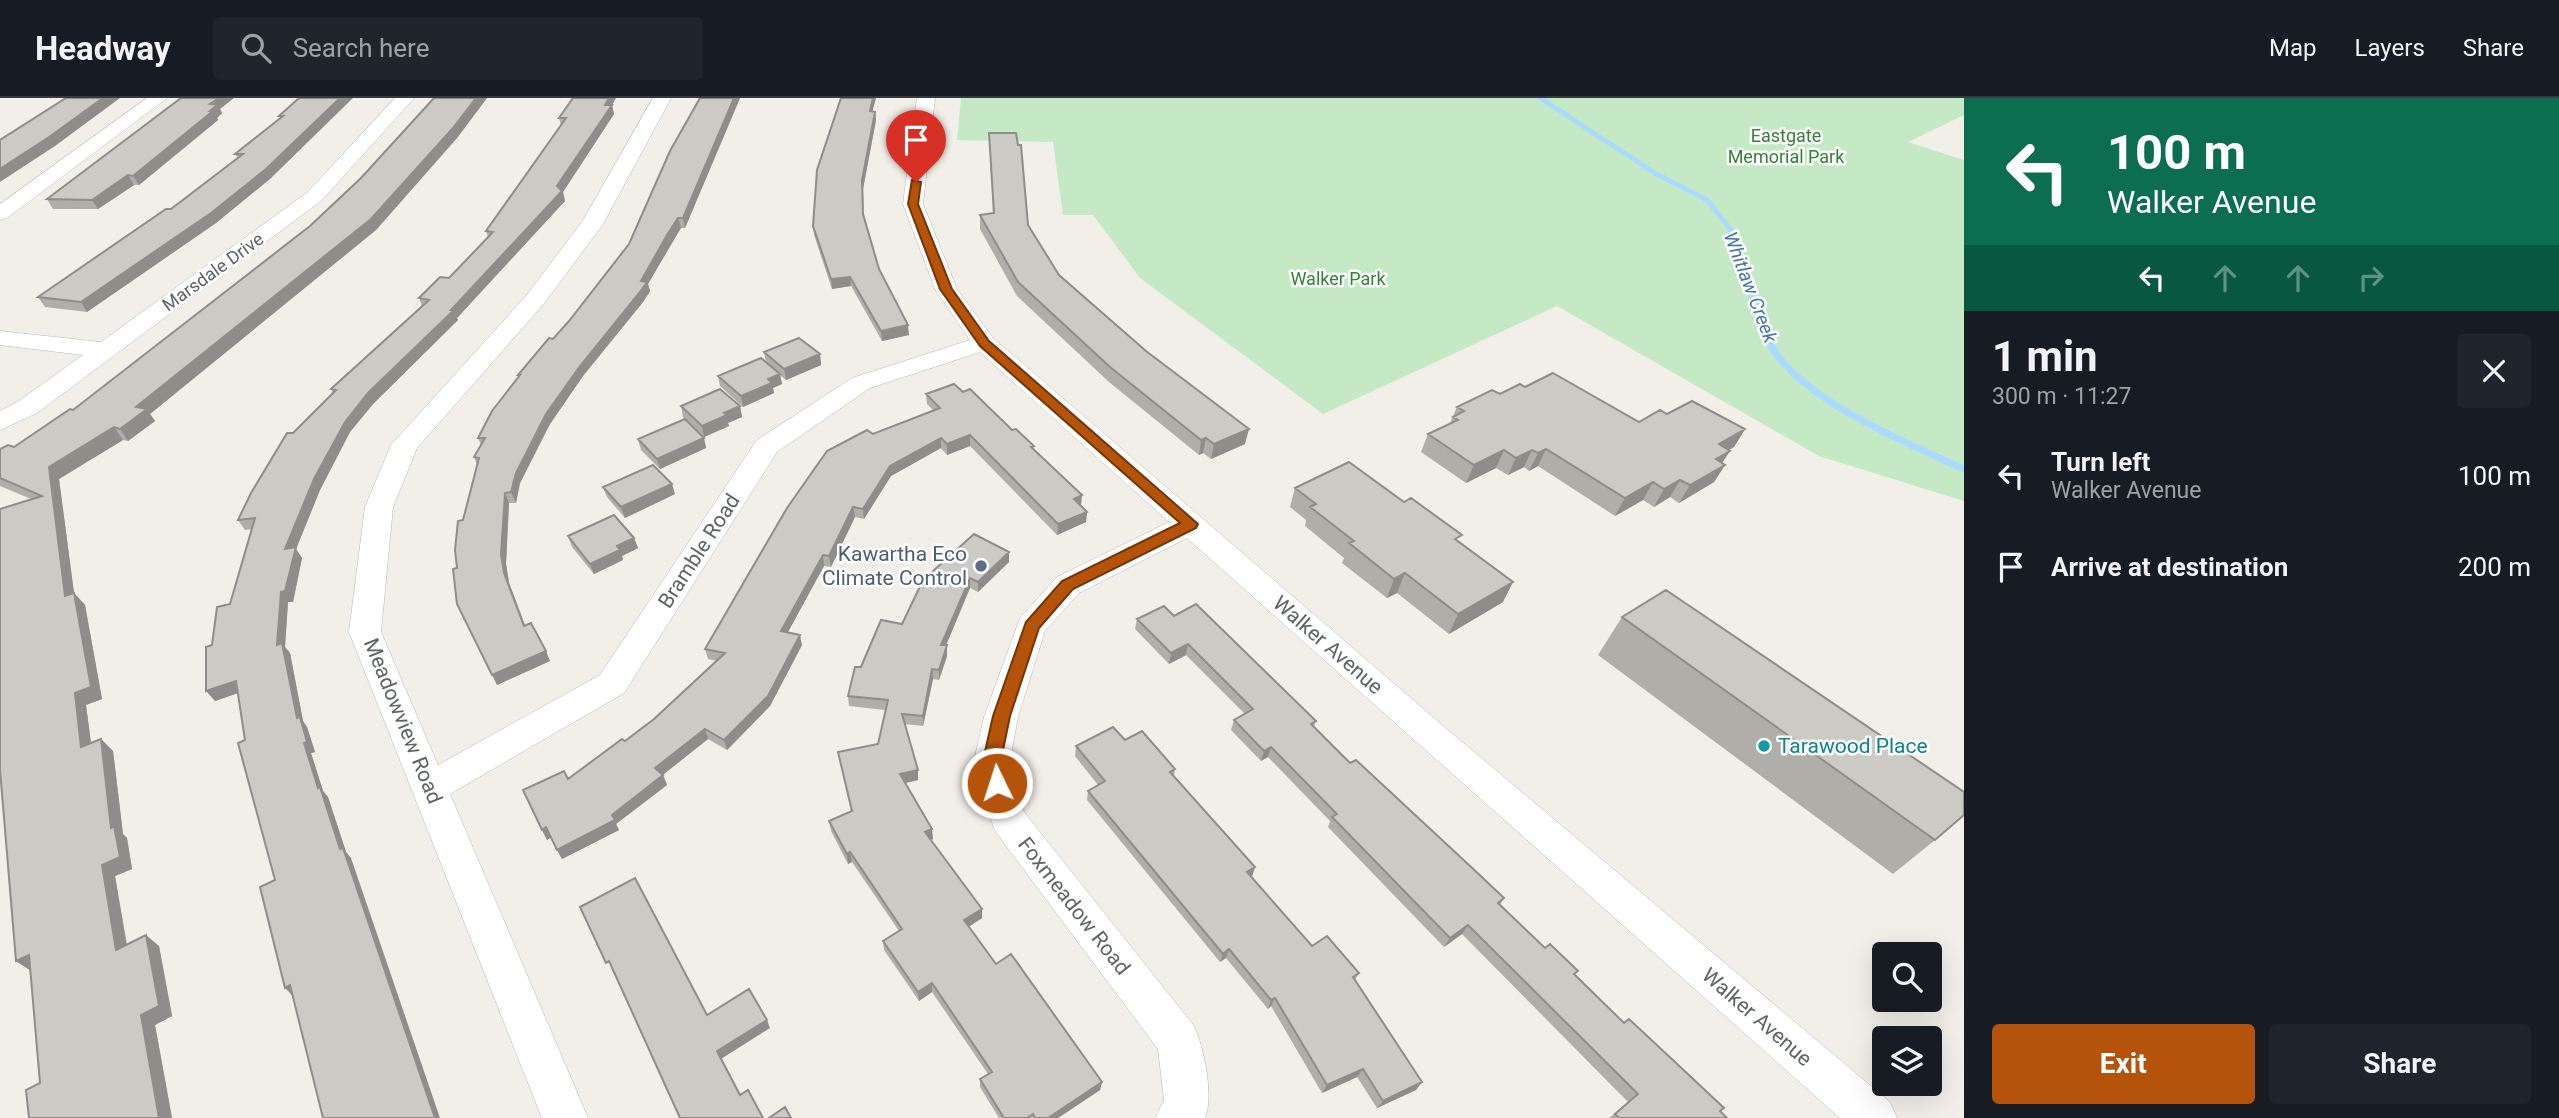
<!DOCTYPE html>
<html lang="en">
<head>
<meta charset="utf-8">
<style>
	body { margin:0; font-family:Roboto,sans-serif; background:#20242c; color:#f1f3f6; height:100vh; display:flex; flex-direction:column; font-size:26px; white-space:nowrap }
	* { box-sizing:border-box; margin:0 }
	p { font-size:23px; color:#9ea1a6 }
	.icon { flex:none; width:38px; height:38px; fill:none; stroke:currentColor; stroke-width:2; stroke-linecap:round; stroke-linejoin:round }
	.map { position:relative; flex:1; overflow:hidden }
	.sheet { display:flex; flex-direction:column; background:#171b24; width:595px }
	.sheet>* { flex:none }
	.guide { background:#0b6e4f; color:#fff; overflow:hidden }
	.controls { position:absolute; left:1872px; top:844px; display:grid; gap:14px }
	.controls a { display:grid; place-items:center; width:70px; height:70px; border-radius:7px; background:#171b24; box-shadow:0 7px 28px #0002; font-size:35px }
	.pin { position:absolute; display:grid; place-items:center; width:60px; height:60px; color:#fff; margin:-72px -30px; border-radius:50% 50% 50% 0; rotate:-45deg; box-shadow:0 0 7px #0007 }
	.pin .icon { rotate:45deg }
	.me { position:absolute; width:77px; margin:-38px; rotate:356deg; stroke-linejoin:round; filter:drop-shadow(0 0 5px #0008) }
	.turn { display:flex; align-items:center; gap:24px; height:147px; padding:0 28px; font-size:32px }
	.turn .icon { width:91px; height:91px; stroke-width:2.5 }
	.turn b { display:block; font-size:49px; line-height:60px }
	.lanes { display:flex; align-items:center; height:66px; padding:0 28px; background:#0003; justify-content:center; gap:35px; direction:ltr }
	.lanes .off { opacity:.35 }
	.round { display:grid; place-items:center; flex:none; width:74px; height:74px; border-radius:7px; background:#20242c }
	.summary { display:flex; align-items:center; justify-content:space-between; height:119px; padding:0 28px }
	h1 { font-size:42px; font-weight:700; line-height:52px }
	.primary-button { display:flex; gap:14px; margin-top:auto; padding:14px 28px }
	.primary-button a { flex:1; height:80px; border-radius:7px; background:#b45309; color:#fff; font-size:28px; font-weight:700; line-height:80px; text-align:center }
	.primary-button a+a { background:#20242c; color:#f1f3f6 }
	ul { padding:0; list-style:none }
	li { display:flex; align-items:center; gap:21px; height:91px; padding:0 28px }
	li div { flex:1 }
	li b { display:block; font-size:26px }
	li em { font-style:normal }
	header { display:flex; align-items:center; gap:42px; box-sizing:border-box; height:98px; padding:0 35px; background:#171b24; border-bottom:2px solid #363941 }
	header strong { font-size:33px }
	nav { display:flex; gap:38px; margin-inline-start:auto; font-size:24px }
	.search { width:490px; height:63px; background:#20242c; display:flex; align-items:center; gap:18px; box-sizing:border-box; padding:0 24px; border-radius:7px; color:#9ea1a6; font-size:26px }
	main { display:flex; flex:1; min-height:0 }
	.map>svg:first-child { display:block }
	.green { fill:#c5e8c5 }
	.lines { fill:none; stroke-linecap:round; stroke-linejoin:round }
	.stream-far1 { stroke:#aadaff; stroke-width:5 }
	.stream { stroke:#aadaff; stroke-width:7 }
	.street-casing { stroke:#b5b8bc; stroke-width:1 }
	.street { fill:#fff; fill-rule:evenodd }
	.wall { fill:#afaea9 }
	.shaded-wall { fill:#8f8d8a }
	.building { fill:#cccac5; stroke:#8f8d8a; stroke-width:2 }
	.route { fill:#b45309; stroke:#753606; stroke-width:2 }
	.service-dot { fill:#5c6f8a; stroke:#fff; stroke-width:2.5 }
	.culture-dot { fill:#0f9aa8; stroke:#fff; stroke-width:2.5 }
	.labels { text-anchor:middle; stroke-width:5; stroke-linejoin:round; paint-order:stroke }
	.far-park-label { font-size:18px; fill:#348238; stroke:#fff }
	.far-street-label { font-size:18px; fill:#5f6368; stroke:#fff }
	.far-water-label { font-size:19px; font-style:italic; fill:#4174aa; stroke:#fff }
	.street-label { font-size:21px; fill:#5f6368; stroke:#fff }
	.service-label { font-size:21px; fill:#4e5e75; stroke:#fff; text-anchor:end }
	.culture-label { font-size:21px; fill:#0d838f; stroke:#fff; text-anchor:start }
</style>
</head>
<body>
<header>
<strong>Headway</strong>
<div class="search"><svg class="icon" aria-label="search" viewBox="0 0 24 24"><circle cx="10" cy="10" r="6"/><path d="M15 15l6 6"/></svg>Search here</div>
<nav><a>Map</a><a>Layers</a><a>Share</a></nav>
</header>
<main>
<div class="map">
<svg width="1964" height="1020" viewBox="0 0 1964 1020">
	<rect width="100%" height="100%" fill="#f1efe8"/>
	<path class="green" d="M961,0H1964V17L1908,44L1964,62V403L1819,358L1557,208L1323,316L1140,180L1093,117H1063L1053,44L957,42Z"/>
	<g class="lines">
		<path class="stream-far1" d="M1540,0L1655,75L1707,102L1731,132L1745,174"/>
		<path class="stream" d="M1745,172C1752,195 1758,222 1769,244C1797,300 1908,346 1964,371"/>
		<defs>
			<path id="street" d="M147,0H167L7,120L0,122V106Z
				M395,0H414L322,102L37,315L0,332V313L19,303L83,257L0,247V233L101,244L308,94Z
				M653,0H671L603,126L542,208L417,350L393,409L381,534L438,667L600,577L757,342L852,280L970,242L935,191L903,106L917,0H935L923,106L957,191L993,240L1442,627L1890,1004L1897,1020H1840L1187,440L1079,495L1045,533L1018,619L1009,667L1024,714L1194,928C1204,950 1214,998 1205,1020H1155L1164,1002L1158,951L995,733L973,667L984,619L1020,520L1057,479L1169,424L980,254L870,290L777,354L624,595L450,696L588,1020H542L349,534L365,409L391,347L526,198L582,124Z"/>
		</defs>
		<use href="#street" class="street-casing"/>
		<use href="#street" class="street"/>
	</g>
	<path class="wall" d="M299,0L271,80L216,125L87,214L45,209L38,199L171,111L238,60L235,56L280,20L279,18Z
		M434,0H487L457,40L376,132L150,316L155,323L128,343L123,342L59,381L74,495L85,507L102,601L86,607L91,645L101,641L113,653L123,736L127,740L132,771L115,778L127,846L159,848L172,918L155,927L172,1020H29L40,985L30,872L16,863L31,401L0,388V351L14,349L73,312L310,128L361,80Z
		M573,0H616L612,7L614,16L563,94L565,103L457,220L458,222L373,306L350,334L320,392L296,451L302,460L293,504H288L285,549L290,555L303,623L307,629L315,654L311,655L323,693L328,699L346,754L351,760L275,782L245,642L238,595L215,603L212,547L230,506L252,431L245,432L238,422L293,335L333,295L331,291L422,208L419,200L449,180L488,139L486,133L561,27L559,20Z
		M700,0H740L685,130H681L669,147L648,186L650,193L643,204L583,278L550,326L520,385L516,405H509L506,466L509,485L525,527L550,563L497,587L457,470L463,422L477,367L474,359L481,347L478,340L519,279L518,277L553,241L569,223L629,146Z
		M876,0L872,13L875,14L876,22L863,91V118L879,171L909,237L882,243L851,188L832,191L814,137L813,128Z
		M220,11L222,15L217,20L218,22L139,87H134L98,111H53L47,101Z
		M989,35L1028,127L1059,177L1245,346L1211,361L1203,355L1199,357L1109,284L1017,198L980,131V117L993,115Z
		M764,254L820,256L821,267L786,282L780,277L782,286L773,290L774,295L743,309L720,288L718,278L766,264Z
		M1525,289L1639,324L1667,316L1745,331L1734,349L1729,352L1722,365L1725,367L1714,384L1679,405L1670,399L1654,409L1643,402L1615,418L1538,368L1529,373L1524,369L1508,377L1496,370L1466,385L1421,354L1428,336L1450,325L1457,309Z
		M963,294L1034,348V352L1087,414L1086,424L1057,437L970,348L947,357L941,350L891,378L864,421L855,419L831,469L824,468L788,534L802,547L770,608L727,652L708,641L663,676L667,687L616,726L619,732L562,761L551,739L547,742L542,732L568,681L625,643L654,621L717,563L708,561L705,551L873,336L933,312L927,306L926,296Z
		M681,308H740L742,319L728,325L729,328L704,339L683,319Z
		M704,340L706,350L660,371L641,352L638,341Z
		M603,389L675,396L625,420L607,399Z
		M1295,390L1459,444L1503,504L1449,536L1397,495L1387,500L1342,465L1344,460L1305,428L1306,422L1290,409Z
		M568,438L634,440L638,450L622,458L623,462L594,476L572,449Z
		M1009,464L978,494L970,490L946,547H947V558L939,582L933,581L923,628L905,626L918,672V682L905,685L933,741L931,742L982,820L968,829L996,866L1102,984L1100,992L1058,1020H999L980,989V981L988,976L932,894L919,903L884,852L883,843L899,833L852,764L848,766L831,733L829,723L851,713L838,654L878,646L885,612L849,608L848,598L861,569L902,526L923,482Z
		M1174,518L1316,623L1314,629L1350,665L1504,800L1500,807L1624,925L1727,1020H1609L1628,1004L1462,836L1444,849L1328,729L1330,723L1268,659L1261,663L1231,632L1234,622L1245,616L1186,557L1169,566L1135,531L1137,521Z
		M1622,519L1935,742L1893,776L1598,557Z
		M1125,642L1175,671L1174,678L1255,769L1251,779L1312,848L1359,875L1355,882L1422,984L1416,992L1377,1010L1357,979L1322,995L1271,908L1268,911L1226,860L1220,864L1087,702L1088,693L1098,687L1075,658L1076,648Z"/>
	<path class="shaded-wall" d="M103,0H120L55,48L0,84V71Z
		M219,0H234L220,11L222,15L217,20L218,22L139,87L133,78Z
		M340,0H353L271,80L216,125L87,214L81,204Z
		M476,0H487L457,40L376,132L150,316L155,323L128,343L120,331L136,309Z
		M609,0H616L612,7L614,16L563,94L565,103L457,220L458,222L373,306L350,334L320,392L296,451L302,460L293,504H288L285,549L290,555L303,623L307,629L315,654L311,655L323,693L328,699L346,754L351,760L440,1020H435L318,690L297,620L277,547L285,451L314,381L345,324L368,295L451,212L557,88Z
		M734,0H740L685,130L683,120Z
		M873,0H876L870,22V13Z
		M875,14L876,22L863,91L864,125L862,82Z
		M128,77L134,87L98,111L92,102Z
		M678,120L681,130L648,186L650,193L643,204L583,278L550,326L520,385L516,405L511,394L516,375L546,316L580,268L641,183L667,137Z
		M850,179L851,188L832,191L831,181Z
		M908,227L909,237L882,243L881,233Z
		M820,256L821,267L786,282L784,271Z
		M780,276L782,286L773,290L774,295L743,309L741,298L768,281Z
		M740,308L742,319L728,325L729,328L704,339L702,328L724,315Z
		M114,329L123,342L59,381L74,495L85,507L102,601L86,607L93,661L81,649L49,369Z
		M1249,331L1245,346L1211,361L1214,346Z
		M1745,331L1734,349L1708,364L1719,346Z
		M970,337V348L947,357V346Z
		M704,340L706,350L660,371L657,361Z
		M941,340V350L891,378L864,421L863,411L890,368Z
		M1206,340L1203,355L1199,357L1201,342Z
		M1546,351L1538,368L1529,373L1538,355Z
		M1504,352L1496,370L1466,385L1474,367Z
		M1532,352L1524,369L1508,377L1516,360Z
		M1730,353L1719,370L1725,367L1714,384L1679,405L1690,387L1716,361Z
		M1680,382L1670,399L1654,409L1664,391Z
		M1653,384L1643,402L1615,418L1625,400Z
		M672,386L675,396L625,420L621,409Z
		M505,395L509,405L506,466L509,485L529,538L504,475L501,456Z
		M1082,397L1081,408L1074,401Z
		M853,409L855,419L831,469L829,458Z
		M1087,414L1086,424L1057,437L1058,426Z
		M634,440L638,450L622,458L623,462L594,476L590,466L617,448Z
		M1009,454V464L978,494V484Z
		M823,457L824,468L783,543L781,533Z
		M1405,475L1397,495L1387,500L1394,481Z
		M970,480V490L942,557L941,547Z
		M1513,484L1503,504L1449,536L1458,516Z
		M800,537L802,547L770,608L727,652L724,642Z
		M1188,546L1186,557L1169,566L1171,555Z
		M947,547V558L939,582V572Z
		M546,553L550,563L497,587L492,577Z
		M932,571L933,581L923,628V618Z
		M236,583L244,593L215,603L206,593Z
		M705,631L708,641L659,680L655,670Z
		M101,641L113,653L123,736L127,740L132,771L115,778L129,862L116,852L102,767L111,730Z
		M1271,649L1268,659L1261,663L1264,653Z
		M918,672V682L901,686L900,676Z
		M663,677L667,687L616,726L619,732L562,761L557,752L612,717Z
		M546,729L551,739L547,742L542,732Z
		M932,731L933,741L926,744L925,734Z
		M850,754L852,764L848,766L847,756Z
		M1255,769L1252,779L1244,784L1247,774Z
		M982,811V820L964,832V822Z
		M1468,827L1462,836L1444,849L1450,840Z
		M146,837L159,848L172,918L155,927L172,1020H159L141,917Z
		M1229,851L1226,860L1220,864L1223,856Z
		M29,857L31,873L16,863Z
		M932,885V894L919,903L918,894Z
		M290,887L294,899L285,890Z
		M1275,900L1271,908L1268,911L1271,902Z
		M767,922L770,930L721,961L717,953Z
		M1363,971L1357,979L1322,995L1327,987Z
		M1102,984L1100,992L1058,1020H1048Z
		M1422,984L1416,992L1377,1010L1383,1003Z"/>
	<path class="building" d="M66,0H103L49,39L0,71V42Z
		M181,0H219L210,6L217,7L210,13H213L133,78L128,77L92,102L47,101Z
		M299,0H340L266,71L211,115L81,204L38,199L166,111H171L243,56H235L283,18H279Z
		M434,0H476L453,30L371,121L136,309L147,311L120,331L114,329L49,369L65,498L74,495L91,589L75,595L81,649L101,641L111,730L114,728L120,759L102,767L116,852L146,837L159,908L141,917L159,1020H29L26,992L40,985L29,857L16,863L0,672V411L42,398L0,380V351L8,347L14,349L70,311L73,312L310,128L361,80Z
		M573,0H609L605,7H612L557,88L562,93L451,212H454L368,295L345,324L314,381L285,451L296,449L285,493L281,494L277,547L282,545L297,620L300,619L307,644L304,645L318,690L320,689L340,751L343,750L435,1020H323L290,887L285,890L260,789L275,782L238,645L245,642L236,583L206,593V549L212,547L217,509L230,506L255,420L238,422L251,395L287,335H293L336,292L331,291L429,202L419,200L440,179L449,180L493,134L486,133L566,20H559Z
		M700,0H734L683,120H678L667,137L641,183L647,184L640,194L580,268L546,316L516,375L511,394L505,395L501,456L504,475L524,528L531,525L546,553L492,577L457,506L453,471L457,470L455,452L458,423L463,422L479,360L474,359L485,340H478L492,313L520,277H518L549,240L553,241L569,223L629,146L670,53Z
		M841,0H873L870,13L875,14L862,82L863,116L879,171L908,227L881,233L850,179L831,181L813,128L817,72Z
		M989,35H1016L1018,47H1021L1028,127L1059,177L1146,253L1249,331L1214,346L1206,340L1201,342L1110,269L1018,184L980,117L994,115Z
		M799,240L820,256L784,271L764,254Z
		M761,260L780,276L768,281L772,285L741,298L718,278Z
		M1553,275L1639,324L1660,312L1667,316L1692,303L1745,331L1719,346L1730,353L1716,361L1725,367L1690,387L1680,382L1664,391L1653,384L1625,400L1546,351L1538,355L1532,352L1516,360L1504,352L1474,367L1428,336L1458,322L1453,319L1464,313L1457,309L1492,292L1500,296L1520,286L1525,289Z
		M954,286L963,294L970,291L1012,332L1016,331L1034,348L1031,349L1082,397L1074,401L1087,414L1058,426L970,337L947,346L941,340L890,368L863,411L853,409L829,458L823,457L781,533L800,537L768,598L724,642L705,631L655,670L663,677L612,717L615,722L557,752L546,729L542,732L523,692L564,673L568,681L622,641L625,643L654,621L725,555L705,551L787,410L827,353L867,332L873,336L940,310L926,296Z
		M720,291L740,308L724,315L727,317L702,328L681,308Z
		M685,321L704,340L657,361L638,341Z
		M1349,364L1404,404L1411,400L1462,437L1455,441L1513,484L1458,516L1405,475L1394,481L1349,445L1354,443L1310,409L1316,406L1295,390Z
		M653,367L672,386L621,409L603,389Z
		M614,417L634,440L617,448L620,452L590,466L568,438Z
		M974,436L1009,454L978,484L970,480L941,547H947L939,572L932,571L923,618L902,616L918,672L900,676L932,731L925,734L982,811L964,822L996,866L1011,856L1102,984L1048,1020H1035L1033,1016L1027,1020H1004L980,981L992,974L932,885L918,894L883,843L902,831L850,754L847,756L829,723L852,713L838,654L878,646L888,602L848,598L855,569H861L881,522L902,526L923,482Z
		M1666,492L1964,694V717L1935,742L1622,519Z
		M1196,506L1316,623L1311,626L1350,665L1356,662L1469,767L1504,800L1498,805L1545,850L1550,846L1578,873L1574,876L1624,925L1629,921L1675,964L1724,1010L1720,1013L1727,1020H1619L1615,1016L1638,996L1468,827L1450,840L1332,719L1337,716L1271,649L1264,653L1234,622L1253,611L1188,546L1171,555L1137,521L1164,508L1174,518Z
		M1113,629L1125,642L1142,633L1175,671L1170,674L1255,769L1247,774L1312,848L1327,838L1359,875L1353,879L1422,984L1383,1003L1363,971L1327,987L1275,900L1271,902L1229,851L1223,856L1088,693L1105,683L1076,648Z
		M635,780L707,917L749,891L767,922L717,953L740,997L748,992L763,1020H680L609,863L606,865L580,809Z
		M785,1009L791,1020H769Z"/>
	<path class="route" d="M912,82L921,84L918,106L952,191L989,243L1198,426L1196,430L1073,491L1039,530L1010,618L1000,667L1006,685L1003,691L997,693L990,691L982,667L993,618L1026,524L1062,483L1180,425L980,248L940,191L908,106Z"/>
	<circle class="service-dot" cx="981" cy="468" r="7"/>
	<circle class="culture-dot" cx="1764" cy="648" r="7"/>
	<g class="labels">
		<g class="far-park-label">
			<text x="1786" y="44">Eastgate<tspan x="1786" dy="21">Memorial Park</tspan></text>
			<text x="1338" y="187">Walker Park</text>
		</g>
		<g class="far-street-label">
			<text transform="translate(213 174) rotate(-36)" y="6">Marsdale Drive</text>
		</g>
		<g class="far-water-label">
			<text transform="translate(1751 189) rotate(69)" y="7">Whitlaw Creek</text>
		</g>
		<g class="street-label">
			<text transform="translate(699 453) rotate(-57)" y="7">Bramble Road</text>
			<text transform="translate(1328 547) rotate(41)" y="7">Walker Avenue</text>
			<text transform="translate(403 623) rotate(68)" y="7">Meadowview Road</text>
			<text transform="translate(1074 808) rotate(52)" y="7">Foxmeadow Road</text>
			<text transform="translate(1757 919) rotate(41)" y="7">Walker Avenue</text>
		</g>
		<g class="service-label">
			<text x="967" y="463">Kawartha Eco<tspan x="967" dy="24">Climate Control</tspan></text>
		</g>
		<g class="culture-label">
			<text x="1778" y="655">Tarawood Place</text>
		</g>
	</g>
</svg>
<div class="controls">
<a><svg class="icon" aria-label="search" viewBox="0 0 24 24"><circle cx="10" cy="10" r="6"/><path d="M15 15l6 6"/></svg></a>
<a><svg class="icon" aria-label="layers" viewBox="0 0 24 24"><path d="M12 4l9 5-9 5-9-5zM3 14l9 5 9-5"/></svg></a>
</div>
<div class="pin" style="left:916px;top:84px;background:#d93025"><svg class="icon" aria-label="arrive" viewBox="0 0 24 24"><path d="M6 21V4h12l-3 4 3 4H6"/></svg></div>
<svg class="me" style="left:997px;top:685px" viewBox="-20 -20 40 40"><circle r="17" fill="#b45309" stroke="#fff" stroke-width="3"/><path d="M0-11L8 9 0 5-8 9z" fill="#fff"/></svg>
</div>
<section class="sheet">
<div class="guide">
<div class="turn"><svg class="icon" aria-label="left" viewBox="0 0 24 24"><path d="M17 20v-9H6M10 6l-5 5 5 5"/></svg><div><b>100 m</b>Walker Avenue</div></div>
<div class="lanes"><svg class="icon" aria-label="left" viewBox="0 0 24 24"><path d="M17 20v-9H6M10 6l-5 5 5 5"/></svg><svg class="icon off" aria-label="ahead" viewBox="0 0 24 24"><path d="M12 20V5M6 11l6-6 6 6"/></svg><svg class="icon off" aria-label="ahead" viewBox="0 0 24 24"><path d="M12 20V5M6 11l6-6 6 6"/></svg><svg class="icon off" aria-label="right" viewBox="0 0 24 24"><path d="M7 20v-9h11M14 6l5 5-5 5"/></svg></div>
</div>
<div class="summary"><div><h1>1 min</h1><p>300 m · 11:27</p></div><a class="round"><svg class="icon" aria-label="close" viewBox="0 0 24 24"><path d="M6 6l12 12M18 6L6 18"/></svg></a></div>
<ul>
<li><svg class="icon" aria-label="left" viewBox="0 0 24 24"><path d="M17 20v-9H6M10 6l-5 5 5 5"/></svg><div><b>Turn left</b><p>Walker Avenue</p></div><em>100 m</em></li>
<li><svg class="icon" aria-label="arrive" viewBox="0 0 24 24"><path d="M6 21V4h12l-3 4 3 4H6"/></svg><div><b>Arrive at destination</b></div><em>200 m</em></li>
</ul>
<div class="primary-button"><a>Exit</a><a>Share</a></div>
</section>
</main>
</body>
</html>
